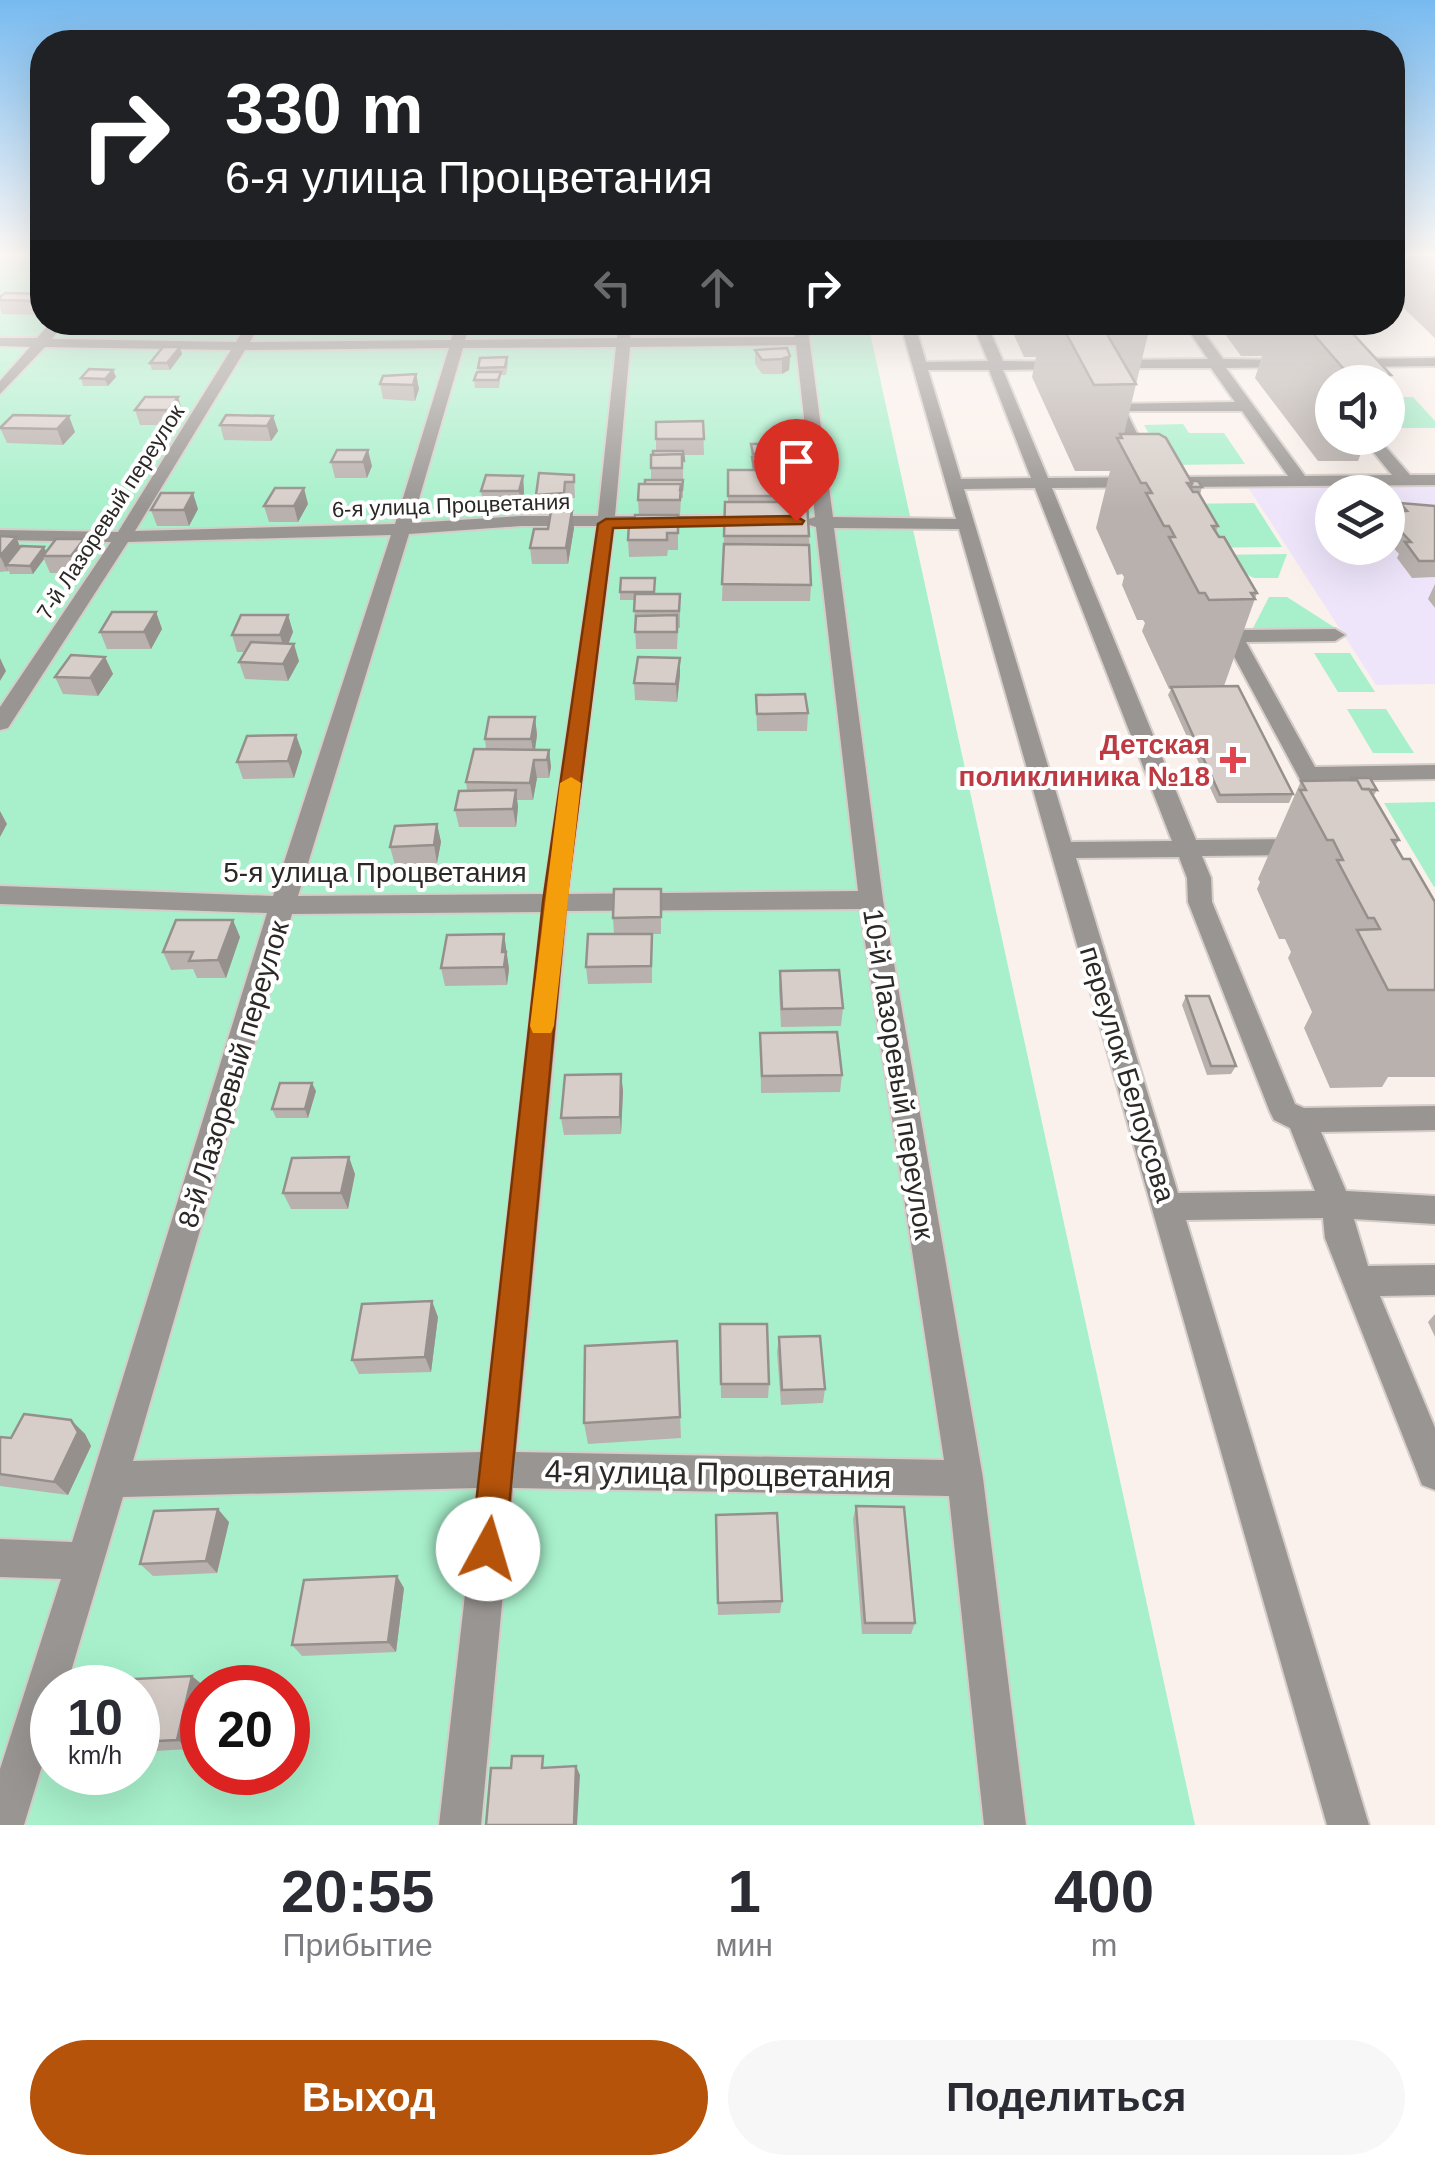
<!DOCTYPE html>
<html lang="ru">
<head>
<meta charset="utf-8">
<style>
	body { margin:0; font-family:Helvetica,sans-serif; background:#f7f7f7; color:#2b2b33; height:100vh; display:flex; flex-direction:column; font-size:38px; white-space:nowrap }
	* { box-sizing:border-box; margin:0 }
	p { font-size:32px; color:#7c7c81 }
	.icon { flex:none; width:55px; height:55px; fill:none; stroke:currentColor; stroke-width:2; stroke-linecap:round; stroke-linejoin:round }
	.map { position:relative; height:1825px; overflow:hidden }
	.sheet { display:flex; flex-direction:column; background:#fff; flex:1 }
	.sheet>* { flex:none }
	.banner { position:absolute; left:30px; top:30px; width:1375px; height:305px; border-radius:40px; box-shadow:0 10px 40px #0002; background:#202124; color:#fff; overflow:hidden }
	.fabs { position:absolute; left:1315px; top:365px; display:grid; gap:20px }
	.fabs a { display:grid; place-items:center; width:90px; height:90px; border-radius:50%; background:#fff; box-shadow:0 10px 40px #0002; font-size:50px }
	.speed { position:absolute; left:30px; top:1665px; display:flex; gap:20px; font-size:50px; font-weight:700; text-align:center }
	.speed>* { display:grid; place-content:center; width:130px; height:130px; border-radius:50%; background:#fff; box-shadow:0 10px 40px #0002; line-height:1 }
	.speed small { font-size:25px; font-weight:400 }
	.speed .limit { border:15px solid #d22; background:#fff; color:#111 }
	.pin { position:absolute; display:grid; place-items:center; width:85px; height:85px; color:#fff; margin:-102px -42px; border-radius:50% 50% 50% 0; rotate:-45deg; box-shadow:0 0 10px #0007 }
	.pin .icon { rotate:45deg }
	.me { position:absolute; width:110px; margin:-55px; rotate:6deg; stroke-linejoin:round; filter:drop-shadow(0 0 8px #0008) }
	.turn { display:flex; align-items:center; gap:35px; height:210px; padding:0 30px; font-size:45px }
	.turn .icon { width:130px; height:130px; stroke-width:2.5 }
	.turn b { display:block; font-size:70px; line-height:85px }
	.lanes { display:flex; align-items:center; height:95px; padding:0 30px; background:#0003; justify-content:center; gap:50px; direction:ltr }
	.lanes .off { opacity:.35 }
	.eta { display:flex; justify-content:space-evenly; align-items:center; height:170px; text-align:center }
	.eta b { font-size:60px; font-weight:800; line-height:70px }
	.button { display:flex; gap:20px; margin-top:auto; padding:20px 30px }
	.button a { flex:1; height:115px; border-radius:60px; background:#b45309; color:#fff; font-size:40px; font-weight:800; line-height:115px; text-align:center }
	.button a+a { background:#f7f7f7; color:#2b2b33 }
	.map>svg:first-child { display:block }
	.education { fill:#eee5fa; fill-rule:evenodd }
	.green { fill:#a7f0cb; fill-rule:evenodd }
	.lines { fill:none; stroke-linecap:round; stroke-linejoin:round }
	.minor-casing { stroke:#d5cdc8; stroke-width:4 }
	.minor { fill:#999593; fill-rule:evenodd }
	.wall { fill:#b9b1ad }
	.shaded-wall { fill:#96908d }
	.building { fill:#d7cec9; stroke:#96908d; stroke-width:2.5 }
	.route { fill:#b45309; stroke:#753606; stroke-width:2.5 }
	.slow { fill:#f59e0b }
	.health-dot { fill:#e0444e; stroke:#fff; stroke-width:4 }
	.labels { text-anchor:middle; stroke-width:8; stroke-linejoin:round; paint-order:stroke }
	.far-street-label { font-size:22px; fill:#2b2826; stroke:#fff }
	.health-label { font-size:28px; font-weight:bold; fill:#be3a42; stroke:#fff; text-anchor:end }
	.street-label { font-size:28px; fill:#2b2826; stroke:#fff }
	.near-street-label { font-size:32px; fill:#2b2826; stroke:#fff }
</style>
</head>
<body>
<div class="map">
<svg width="1435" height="1825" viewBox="0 0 1435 1825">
	<rect width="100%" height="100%" fill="#faf1ec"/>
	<path class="education" d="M1435,486V684L1376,685L1248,487ZM1332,492H1388V548H1332Z"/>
	<path class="green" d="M0,254H42V322L868,323L1195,1825H0ZM52,1688H138V1772H52ZM202,1688H288V1772H202Z
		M1388,397H1413L1435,421V428H1388Z
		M1183,424L1189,433H1224L1245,464L1167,465L1144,425Z
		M1254,503L1282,547L1199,548L1175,504Z
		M1287,554L1278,578H1254L1206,555Z
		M1269,597H1287L1337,629L1252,630Z
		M1314,653H1350L1375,692H1338Z
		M1347,709H1386L1414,753H1373Z
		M1435,802V887H1434L1384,803Z"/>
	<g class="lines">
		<defs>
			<path id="minor" d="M51,322H65L52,339L236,342L248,322H261L250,342L451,340L456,322H470L465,340L617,338L618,322H632L630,338L795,337L793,322H807L833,517L956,519L900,322H914L926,362L988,361L972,322H986L1003,361L1074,362V368L1069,369L1003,370L1048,478L1288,476L1242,411H1126L1152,464L1144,469L1136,464L1108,407L1111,404L1235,402L1211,368H1109L1102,364L1109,360L1208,359L1183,322H1196L1223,359L1299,360V366L1294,367L1226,368L1305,476L1392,475L1362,438H1378L1410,475H1435V485L1052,488L1196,840L1306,839L1318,847L1306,855L1202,856L1211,878L1212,902L1295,1104L1304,1108L1435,1106V1130L1321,1132L1346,1191L1435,1196V1224L1354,1219L1368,1266L1435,1265V1295L1380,1296L1435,1428V1490L1422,1485L1417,1472L1325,1238L1323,1218L1186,1220L1369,1825H1327L959,529L834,528L883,900L983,1478L1026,1825H984L949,1496L513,1488L481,1825H439L477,1488L123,1497L66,1688H52V1733L24,1825H0V1769L61,1579L0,1577V1539L72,1542L267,913L0,904V886L273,896L391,535L128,542L8,728L0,730V707L111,542L0,540V530L118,532L231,350L45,347L0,394V381L30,347L0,346V338H37ZM796,345L815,517L800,522L816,527L858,891L568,894L614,526H754L763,521L754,516H615L630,347ZM616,347L598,516H521L412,523L463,348ZM449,348L395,524L135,531L245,350ZM928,370H989L1031,478L961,479ZM1035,488L1172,841L1071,842L964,489ZM521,526H597L544,894L298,896L409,534ZM1179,857L1187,878L1188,902L1270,1112L1274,1120L1290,1128L1315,1191L1178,1193L1076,858ZM860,909L944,1460L516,1452L567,911ZM542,912L481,1452L133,1461L292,914Z
				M1435,358V366L1349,367L1342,363L1349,359Z
				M1224,613L1231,615L1240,630L1335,629L1345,635L1335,641L1246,642L1315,767L1435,765V779L1323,781L1337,808L1326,816L1318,813L1214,619Z"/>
		</defs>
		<use href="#minor" class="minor-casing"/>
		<use href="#minor" class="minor"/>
	</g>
	<path class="wall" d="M1399,254H1435V338L1392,297V271Z
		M42,294L40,315L2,314L0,308V297Z
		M434,322L430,333L409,334L408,326Z
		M507,322H527L526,331H508Z
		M766,322H791V329L767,330Z
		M1008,322H1151L1124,434L1202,487L1200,495L1218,526L1216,532L1257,593L1224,686L1293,794L1289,803H1217L1168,695L1171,689H1169L1142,631L1145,623L1143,620H1137L1122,585L1124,577L1122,574L1117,575L1096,528L1110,471H1075L1032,377L1036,357H1024Z
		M1216,322H1342L1391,375L1388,384V382H1332V438H1367L1358,461H1318L1255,378L1262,356H1241Z
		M308,326L303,334L279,335L278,327Z
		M755,350L790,356L789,370L782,374H762L755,364Z
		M182,354L170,370H152L150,363Z
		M507,357L508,365L506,375H501L499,388H475L474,380L479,372L478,368Z
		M113,370L116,377L108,386H83L81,378Z
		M416,374L419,389L415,401L383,399L380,384Z
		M145,397L183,413L173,425H140L135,410Z
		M13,415L75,432L63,445L7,443L0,428Z
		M273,416L278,431L271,441L224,440L220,425Z
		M703,421L704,455H683V498H681L680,516H678V550H668L667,556L629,557L628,540L639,515L638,500L645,484L651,480V455H653L656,451V422Z
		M751,444L791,453L792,470L801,496V502L809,536L811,585L810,601H722L725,502H728V470H752Z
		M337,450L372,466L367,478H335L331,462Z
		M574,475L575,498H567L566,510L538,511L536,495Z
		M523,476L524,492L521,507H484L481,491Z
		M1400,503L1435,506V577L1412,578L1397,558L1399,554L1388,542V512H1397Z
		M308,504L298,522H269L264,506Z
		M198,509L189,526H157L151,510Z
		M574,528L568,564H532L530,548Z
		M0,536L20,547L46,552L84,539L91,555L78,573H50L44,559L33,574H10L9,571L0,572Z
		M655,578L654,594H680V628H678L677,649H636L634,600H620V592Z
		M1435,584V608L1428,599Z
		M156,612L162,629L151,649H107L100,632Z
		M288,615L293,632L288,644L299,661L288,681L245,679L239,662L245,652H237L232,635Z
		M105,657L113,674L98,696L63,694L55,677Z
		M680,658V675L677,702L635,700L634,683Z
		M756,695L808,713L807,731H757Z
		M535,717L537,735L535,750H549L551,767L549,778H537L533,800H517L518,807L516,827H459L455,810L467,790L466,782L486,749L485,739Z
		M296,735L302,752L294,778L243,779L237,762Z
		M1351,778L1377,790L1373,797L1399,840L1395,846L1403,859L1435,902V1077H1388L1382,1087L1330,1088L1304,1028L1312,1012L1288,958L1291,952L1285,939H1279L1257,889L1260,882L1258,879L1301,781L1350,780Z
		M437,824L441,842L437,863L395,865L390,847Z
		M661,889V934H652V983L588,984L586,967L614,934L613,918Z
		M504,934L509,969L507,985L445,986L441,968Z
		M240,937L226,978H197L193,969L171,970L163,952Z
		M780,971L843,1008L841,1026L781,1027L779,989Z
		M1186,996L1236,1066L1231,1074L1207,1075L1182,1005Z
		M760,1033L842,1075L840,1092L761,1093Z
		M621,1074L623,1091L621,1134L564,1135L561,1118Z
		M316,1091L308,1118H276L272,1109Z
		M355,1174L348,1209H291L283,1193Z
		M1435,1314V1337L1428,1322Z
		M438,1317L431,1372L359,1374L352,1360Z
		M720,1324L769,1384L768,1398H721Z
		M779,1337L825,1389L823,1403L781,1405L777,1352Z
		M677,1341L681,1438L588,1444L584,1423Z
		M71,1420L85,1434L91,1446L68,1495L0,1486V1437L11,1438Z
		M856,1506L915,1623L911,1634H862L853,1519Z
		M716,1515L782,1601L780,1613L718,1615Z
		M229,1522L217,1573L153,1576L140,1564Z
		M404,1588L396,1652L302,1656L292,1645Z
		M204,1686L190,1749L138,1752V1688Z"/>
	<path class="shaded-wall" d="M42,294V313L40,315L34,301Z
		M304,322H307L308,326L303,334L301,327Z
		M180,347L182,354L170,370L167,363Z
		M790,356L789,370L782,374V359Z
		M113,370L116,377L108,386L105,379Z
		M416,374L419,389L415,401L413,385Z
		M178,397L183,413L173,425L168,410Z
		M69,416L75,432L63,445L57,429Z
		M273,416L278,431L271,441L267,426Z
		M368,450L372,466L367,478L363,462Z
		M523,476L524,492L521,507L519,491Z
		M304,488L308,504L298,522L294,506Z
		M193,493L198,509L189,526L184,510Z
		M572,511L574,528L568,564L566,548Z
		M16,537L23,553L6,565L8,572L0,556Z
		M84,539L91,555L78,573L71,556Z
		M44,547L48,555L43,556L44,559L33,574L30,566Z
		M156,612L162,629L151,649L144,632Z
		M288,615L293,632L285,652L280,635Z
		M294,644L299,661L288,681L283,664Z
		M105,657L113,674L98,696L90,678Z
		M0,658L6,671L0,681Z
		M680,658V675L677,702L676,684Z
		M535,717L537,735L534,756L531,739Z
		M296,735L302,752L294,778L288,761Z
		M549,750L551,767L549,778L547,760Z
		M534,760L537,778L533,800L530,783Z
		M516,790L518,807L516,827L513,809Z
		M0,811L7,824L0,837Z
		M437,824L441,842L437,863L434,845Z
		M233,920L240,937L226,978L218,960Z
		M504,934L509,969L507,985L502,952Z
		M621,1074L623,1091L621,1134L620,1117Z
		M312,1083L316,1091L308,1118L305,1109Z
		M349,1157L355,1174L348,1209L341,1193Z
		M432,1301L438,1317L431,1372L425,1357Z
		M71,1420L85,1434L91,1446L68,1495L54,1482Z
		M218,1509L229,1522L217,1573L206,1561Z
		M397,1576L404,1588L396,1652L388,1642Z
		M192,1676L204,1686L190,1749L177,1740Z
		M576,1766L580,1775L577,1825H574Z"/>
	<path class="building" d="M5,293L42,294L34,301L0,300V297Z
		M280,322H304L301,327H278Z
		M409,322H431L429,326H408Z
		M1060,322H1100L1136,384L1094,385Z
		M1303,322H1342L1391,375H1349Z
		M163,347H180L167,363H150Z
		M787,348L790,356L782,359L762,360L755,350Z
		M507,357L505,367L478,368L480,358Z
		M89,369L113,370L105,379L81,378Z
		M477,372H501L498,380H474Z
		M416,374L413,385L380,384L383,376Z
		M145,397H178L168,410H135Z
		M13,415L69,416L57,429L0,428Z
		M226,415L273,416L267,426L220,425Z
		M703,421L704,439H656V422Z
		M1120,434H1159L1166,438L1192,483H1187L1193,492H1198L1218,526H1212L1219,537H1224L1257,593H1251L1255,599L1209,600L1205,593H1199L1169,537H1175L1169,526H1164L1146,493H1152L1146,483H1141L1117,438H1122Z
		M789,443L791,453L753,454L751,444Z
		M337,450H368L363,462H331Z
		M653,451H683L684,461H682V454L653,455Z
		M682,454V468H651V455Z
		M791,456L792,467H754L752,457Z
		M728,470H798L801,496H728Z
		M539,473L574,475V482H565L564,493L536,495Z
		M486,475L523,476L519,491H481Z
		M645,480H683L682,490H680L681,484H645Z
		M1192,481H1198L1202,487H1191Z
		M639,484H681L680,500H638Z
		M275,488H304L294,506H264Z
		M161,493H193L184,510H151Z
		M725,502H807L809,536H724Z
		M1400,503L1435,506V561H1419L1405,542H1411L1388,518V512L1407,511Z
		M551,511H572L566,548H530L534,529H548Z
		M635,515H678V533H667V540H628L629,524H634Z
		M0,536L16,537L0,556Z
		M56,539H84L71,556H43Z
		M724,544L809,545L811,585L722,584Z
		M21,546L44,547L30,566L6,565Z
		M621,578H655L654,592H620Z
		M635,594H680L679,611H634Z
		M112,612H156L144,632H100Z
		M241,615H288L280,635H232Z
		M677,615V632H635L636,616Z
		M251,642L294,644L283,664L239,662Z
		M71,655L105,657L90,678L55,677Z
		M638,657L680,658L676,684L634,683Z
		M1238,686L1293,794L1220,795L1171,687Z
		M805,694L808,713L757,714L756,695Z
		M489,717H535L531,739H485Z
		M296,735L288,761L237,762L247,736Z
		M474,749L549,750L547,760H534L530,783L466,782Z
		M1351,778H1370L1377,790L1362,789L1357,780H1352Z
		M1357,780L1362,789H1369L1399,840H1392L1403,859H1410L1435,902V990H1388L1357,930L1380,929L1374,918H1368L1337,860H1343L1333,840H1327L1300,790H1306L1301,781Z
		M516,790L513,809L455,810L459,791Z
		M437,824L434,845L390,847L395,826Z
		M614,889H661V917L613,918Z
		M176,920H233L218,960L189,961L193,952H163Z
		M504,934L502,952H506L504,967L441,968L447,935Z
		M588,934H652L651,966L586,967Z
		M839,970L843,1008L782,1009L780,971Z
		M1186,996H1209L1236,1066H1211Z
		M837,1032L842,1075L762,1076L760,1033Z
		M621,1074L620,1117L561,1118L565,1075Z
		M280,1083H312L305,1109H272Z
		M349,1157L341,1193H283L292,1158Z
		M432,1301L425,1357L352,1360L362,1304Z
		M720,1324H767L769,1384H721Z
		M820,1336L825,1389L782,1390L779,1337Z
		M677,1341L680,1417L584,1423L585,1346Z
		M24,1414L71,1420L78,1432L54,1482L0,1474V1437L11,1438Z
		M856,1506L904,1507L915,1623H865Z
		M218,1509L206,1561L140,1564L154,1511Z
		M777,1513L782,1601L718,1603L716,1515Z
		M397,1576L388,1642L292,1645L304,1580Z
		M192,1676L177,1740L138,1742V1688H114L116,1680Z
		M512,1756H543L542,1768L576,1766L574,1825H486L491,1768H511Z"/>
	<linearGradient id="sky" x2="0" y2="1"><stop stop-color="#77baf0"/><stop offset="0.5" stop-color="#fdf9f6"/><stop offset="1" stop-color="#fdf9f6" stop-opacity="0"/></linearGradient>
	<rect width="1435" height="509" fill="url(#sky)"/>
	<path class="route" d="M796,516L804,521L802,524L613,528L566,902L505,1549L500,1561L488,1566L476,1561L471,1549L543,902L598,524L606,519Z"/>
	<path class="slow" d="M571,777L581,783L554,1026L551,1033H533L530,1026L560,783Z"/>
	<path class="health-dot" d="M1228 745h10v10h10v10h-10v10h-10v-10h-10v-10h10z"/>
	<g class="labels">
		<g class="far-street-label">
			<text transform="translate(451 505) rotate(-2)" y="8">6-я улица Процветания</text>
			<text transform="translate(110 512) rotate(-57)" y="8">7-й Лазоревый переулок</text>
		</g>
		<g class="health-label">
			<text x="1210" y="754">Детская<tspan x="1210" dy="32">поликлиника №18</tspan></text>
		</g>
		<g class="street-label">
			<text x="375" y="882">5-я улица Процветания</text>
			<text transform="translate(233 1074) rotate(-73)" y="10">8-й Лазоревый переулок</text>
			<text transform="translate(899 1074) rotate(81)" y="10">10-й Лазоревый переулок</text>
			<text transform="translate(1128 1074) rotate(73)" y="10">переулок Белоусова</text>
		</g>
		<g class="near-street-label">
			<text transform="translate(718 1474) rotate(1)" y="11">4-я улица Процветания</text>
		</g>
	</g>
</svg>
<div class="fabs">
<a><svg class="icon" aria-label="sound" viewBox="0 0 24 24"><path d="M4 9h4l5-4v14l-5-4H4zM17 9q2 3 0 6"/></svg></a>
<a><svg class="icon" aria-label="layers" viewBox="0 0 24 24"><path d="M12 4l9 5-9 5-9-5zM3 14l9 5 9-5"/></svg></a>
</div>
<div class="speed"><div>10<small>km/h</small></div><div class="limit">20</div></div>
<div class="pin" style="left:796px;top:521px;background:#d93025"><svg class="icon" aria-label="arrive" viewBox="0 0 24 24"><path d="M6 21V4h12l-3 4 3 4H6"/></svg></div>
<svg class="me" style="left:488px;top:1549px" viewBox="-20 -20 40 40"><circle r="19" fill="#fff"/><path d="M0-13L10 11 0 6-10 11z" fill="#b45309"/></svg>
<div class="banner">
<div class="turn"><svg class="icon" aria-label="right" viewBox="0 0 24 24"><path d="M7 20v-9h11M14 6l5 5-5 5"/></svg><div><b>330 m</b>6-я улица Процветания</div></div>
<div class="lanes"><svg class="icon off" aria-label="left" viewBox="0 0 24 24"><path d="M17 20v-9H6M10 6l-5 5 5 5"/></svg><svg class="icon off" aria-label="ahead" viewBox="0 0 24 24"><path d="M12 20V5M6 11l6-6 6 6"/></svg><svg class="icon" aria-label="right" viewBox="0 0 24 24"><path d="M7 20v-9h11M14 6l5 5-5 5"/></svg></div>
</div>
</div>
<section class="sheet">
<div class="eta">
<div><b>20:55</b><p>Прибытие</p></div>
<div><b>1</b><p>мин</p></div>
<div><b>400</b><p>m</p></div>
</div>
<div class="button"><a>Выход</a><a>Поделиться</a></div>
</section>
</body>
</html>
